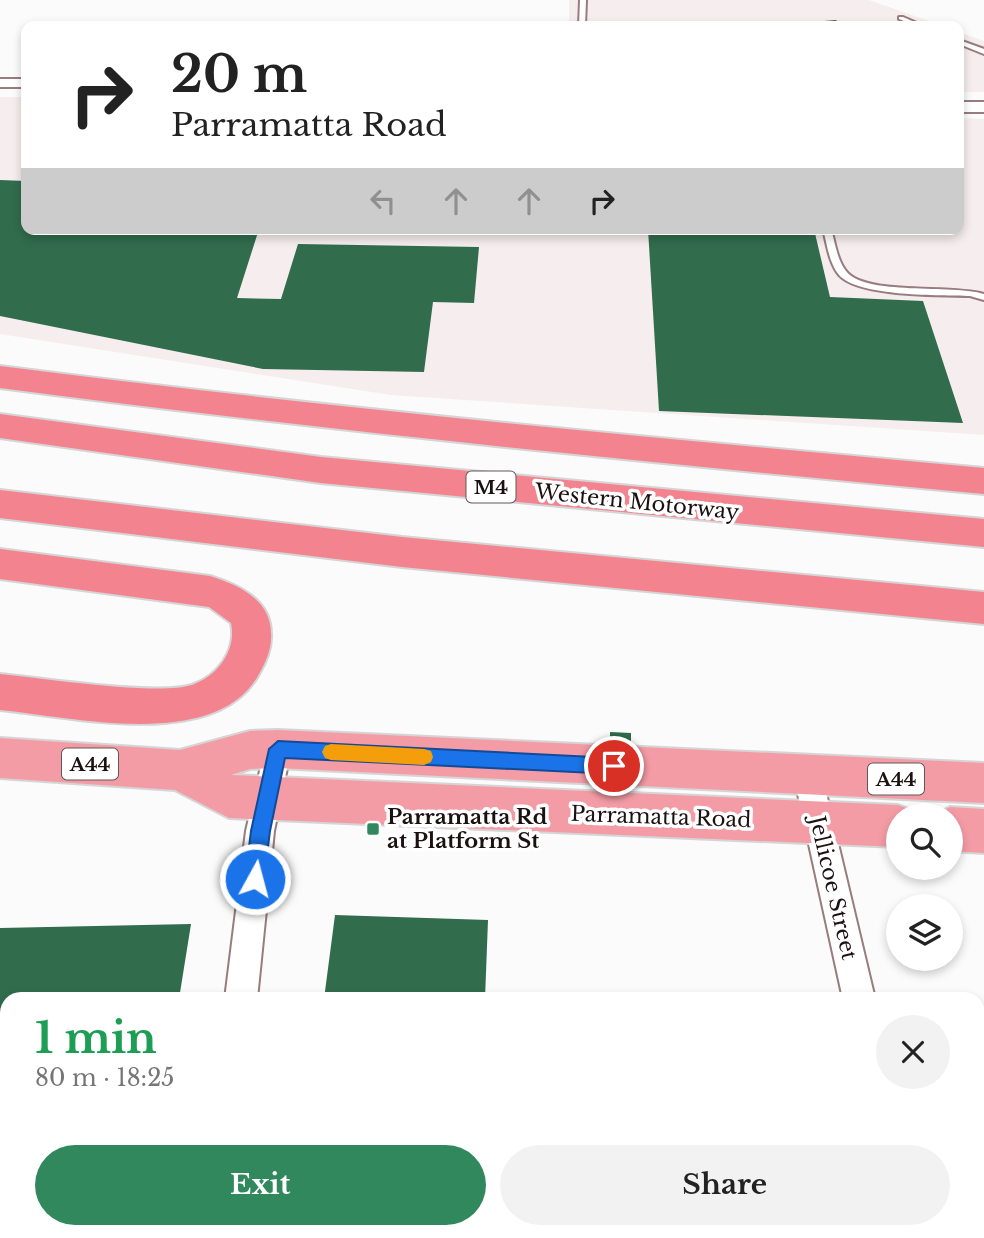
<!DOCTYPE html>
<html lang="en">
<head>
<meta charset="utf-8">
<style>
	body { margin:0; font-family:"Libre Baskerville",serif; background:#f2f2f2; color:#222; height:100vh; display:flex; flex-direction:column; font-size:26px; white-space:nowrap }
	* { box-sizing:border-box; margin:0 }
	p { font-size:23px; color:#767676 }
	.icon { flex:none; width:38px; height:38px; fill:none; stroke:currentColor; stroke-width:2; stroke-linecap:round; stroke-linejoin:round }
	.map { position:relative; flex:1; overflow:hidden }
	.side { position:absolute; left:0px; top:992px; width:985px; height:247px; display:flex; flex-direction:column; background:#fff; border-radius:21px 21px 0 0; box-shadow:0 4px 10px #0003 }
	.side>* { flex:none }
	.guide { position:absolute; left:21px; top:21px; width:943px; height:214px; border-radius:14px; box-shadow:0 4px 10px #0003; background:#fff; color:#222; overflow:hidden }
	.controls { position:absolute; left:886px; top:803px; display:grid; gap:14px }
	.controls a { display:grid; place-items:center; width:77px; height:77px; border-radius:50%; background:#fff; box-shadow:0 4px 10px #0003; font-size:35px }
	.pin { position:absolute; display:grid; place-items:center; width:60px; height:60px; color:#fff; margin:-30px; border:4px solid #fff; border-radius:50%; box-shadow:0 2px 7px #0007 }
	.me { position:absolute; width:77px; margin:-38px; rotate:7deg; stroke-linejoin:round; filter:drop-shadow(0 0 5px #0008) }
	.turn { display:flex; align-items:center; gap:24px; height:147px; padding:0 35px; font-size:32px }
	.turn .icon { width:91px; height:91px; stroke-width:2.5 }
	.turn b { display:block; font-size:49px; line-height:60px }
	.lanes { display:flex; align-items:center; height:66px; padding:0 35px; background:#0003; justify-content:center; gap:35px; direction:ltr }
	.lanes .off { opacity:.35 }
	.round { display:grid; place-items:center; flex:none; width:74px; height:74px; border-radius:37px; background:#f2f2f2 }
	.overview { display:flex; align-items:center; justify-content:space-between; height:119px; padding:0 35px }
	h1 { font-size:42px; font-weight:700; line-height:52px; color:#1e9e55 }
	.cta { display:flex; gap:14px; margin-top:auto; padding:14px 35px }
	.cta a { flex:1; height:80px; border-radius:42px; background:#31885d; color:#fff; font-size:28px; font-weight:700; line-height:80px; text-align:center }
	.cta a+a { background:#f2f2f2; color:#222 }
	.map>svg:first-child { display:block }
	.built { fill:#f6edee }
	.building { fill:#316c4d }
	.lines { fill:none; stroke-linecap:round; stroke-linejoin:round }
	.service-casing { stroke:#997c7e; stroke-width:4 }
	.minor-casing { stroke:#997c7e; stroke-width:4 }
	.trunk-casing { stroke:#d6d4d4; stroke-width:4 }
	.motorway-casing { stroke:#d6d4d4; stroke-width:4 }
	.service { fill:#fff; fill-rule:evenodd }
	.minor { fill:#fff; fill-rule:evenodd }
	.trunk { fill:#f49ca6; fill-rule:evenodd }
	.motorway { fill:#f2838f; fill-rule:evenodd }
	.route { fill:#1a73e8; stroke:#114b97; stroke-width:2 }
	.slow { fill:#f59e0b }
	.poi-dot { fill:#31885d; stroke:#fff; stroke-width:2.5 }
	.labels { text-anchor:middle; stroke-width:7; stroke-linejoin:round; paint-order:stroke }
	.shield { fill:#fff; stroke:#605859; stroke-width:2 }
	.shield-label { font-size:19px; font-weight:bold; fill:#1c1112 }
	.street-label { font-size:21px; fill:#1c1112; stroke:#fff }
	.poi-label { font-size:21px; font-weight:bold; fill:#1c1112; stroke:#fff; text-anchor:start }
</style>
</head>
<body>
<div class="map">
<svg width="984" height="1238" viewBox="0 0 984 1238">
	<rect width="100%" height="100%" fill="#fbfbfb"/>
	<path class="built" d="M569,0H869L943,26H569Z
		M959,32L984,41V92H959Z
		M0,97H26V229H959V118L984,119V435L391,395L0,334Z"/>
	<path class="building" d="M836,20L842,26H789V24Z
		M0,180L26,181V229H259L237,298L281,299L298,244L479,247L474,303L433,302L424,372L263,369L0,316Z
		M648,229H814L830,297L923,301L963,423L659,411Z
		M610,732L631,733V741L610,740Z
		M335,915L488,920L485,999H324Z
		M191,924L179,999H7V1232H140V1235L0,1238V928Z"/>
	<g class="lines">
		<defs>
			<path id="service" d="M580,0H586L585,26H579Z
				M899,17H903L924,26H916L899,19Z
				M959,40L984,49V54L959,44Z
				M823,229H831C835,242 837,260 846,271C864,296 953,284 984,294V300L970,296C942,295 858,297 839,275C829,263 827,244 823,229Z"/>
			<path id="minor" d="M0,79H26V87H0Z
				M959,102H984V112H959Z
				M278,737L287,740L291,749L274,831L257,999H225L246,831L265,749L269,740Z
				M808,763L818,767L822,776L875,999H843L794,776L798,767Z
				M195,1232H231L230,1238H194Z
				M897,1232H933L934,1238H898Z"/>
			<path id="trunk" d="M278,730L984,763V803L278,768L250,769L231,775L898,805L914,811L916,816H898V847L229,818L175,790L0,778V738L180,750L250,731Z
				M950,807L984,809V853L950,851V816H934Z"/>
			<path id="motorway" d="M0,366C327,408 655,438 984,468V494C655,463 327,431 0,388Z
				M0,414L321,457L984,519V547L321,483L0,438Z
				M0,490L402,537L984,592V624L402,567L0,518Z
				M0,549L210,576C238,585 271,599 271,634C272,648 266,662 259,674C217,752 73,717 0,710V674C42,678 157,696 192,685C218,676 237,650 231,623L209,607L0,579Z"/>
		</defs>
		<use href="#service" class="service-casing"/>
		<use href="#minor" class="minor-casing"/>
		<use href="#trunk" class="trunk-casing"/>
		<use href="#motorway" class="motorway-casing"/>
		<use href="#service" class="service"/>
		<use href="#minor" class="minor"/>
		<use href="#trunk" class="trunk"/>
		<use href="#motorway" class="motorway"/>
	</g>
	<path class="route" d="M278,741L614,758L621,760L623,766L621,772L614,774L285,758L270,831L264,879L261,886L255,889L248,886L245,879L251,831L269,749Z"/>
	<path class="slow" d="M331,744L424,749L431,751L433,757L431,762L424,765L331,760L325,758L322,752L325,746Z"/>
	<rect class="poi-dot" x="366" y="822" width="14" height="14" rx="3.5"/>
	<g class="labels">
		<g class="shield">
			<rect x="466.5" y="471.5" width="49" height="31" rx="5"/>
			<rect x="62" y="748.5" width="56" height="31" rx="5"/>
			<rect x="868" y="763.5" width="56" height="31" rx="5"/>
		</g>
		<g class="shield-label">
			<text x="491" y="494">M4</text>
			<text x="90" y="771">A44</text>
			<text x="896" y="786">A44</text>
		</g>
		<g class="street-label">
			<text transform="translate(637 502) rotate(6)" y="7">Western Motorway</text>
			<text transform="translate(661 817) rotate(2)" y="7">Parramatta Road</text>
			<text transform="translate(833 888) rotate(77)" y="7">Jellicoe Street</text>
		</g>
		<g class="poi-label">
			<text x="387" y="824">Parramatta Rd<tspan x="387" dy="24">at Platform St</tspan></text>
		</g>
	</g>
</svg>
<div class="controls">
<a><svg class="icon" aria-label="search" viewBox="0 0 24 24"><circle cx="10" cy="10" r="6"/><path d="M15 15l6 6"/></svg></a>
<a><svg class="icon" aria-label="layers" viewBox="0 0 24 24"><path d="M12 4l9 5-9 5-9-5zM3 14l9 5 9-5"/></svg></a>
</div>
<div class="pin" style="left:614px;top:766px;background:#d93025"><svg class="icon" aria-label="arrive" viewBox="0 0 24 24"><path d="M6 21V4h12l-3 4 3 4H6"/></svg></div>
<svg class="me" style="left:255px;top:879px" viewBox="-20 -20 40 40"><circle r="17" fill="#1a73e8" stroke="#fff" stroke-width="3"/><path d="M0-11L8 9 0 5-8 9z" fill="#fff"/></svg>
<div class="guide">
<div class="turn"><svg class="icon" aria-label="right" viewBox="0 0 24 24"><path d="M7 20v-9h11M14 6l5 5-5 5"/></svg><div><b>20 m</b>Parramatta Road</div></div>
<div class="lanes"><svg class="icon off" aria-label="left" viewBox="0 0 24 24"><path d="M17 20v-9H6M10 6l-5 5 5 5"/></svg><svg class="icon off" aria-label="ahead" viewBox="0 0 24 24"><path d="M12 20V5M6 11l6-6 6 6"/></svg><svg class="icon off" aria-label="ahead" viewBox="0 0 24 24"><path d="M12 20V5M6 11l6-6 6 6"/></svg><svg class="icon" aria-label="right" viewBox="0 0 24 24"><path d="M7 20v-9h11M14 6l5 5-5 5"/></svg></div>
</div>
<section class="side">
<div class="overview"><div><h1>1 min</h1><p>80 m · 18:25</p></div><a class="round"><svg class="icon" aria-label="close" viewBox="0 0 24 24"><path d="M6 6l12 12M18 6L6 18"/></svg></a></div>
<div class="cta"><a>Exit</a><a>Share</a></div>
</section>
</div>
</body>
</html>
